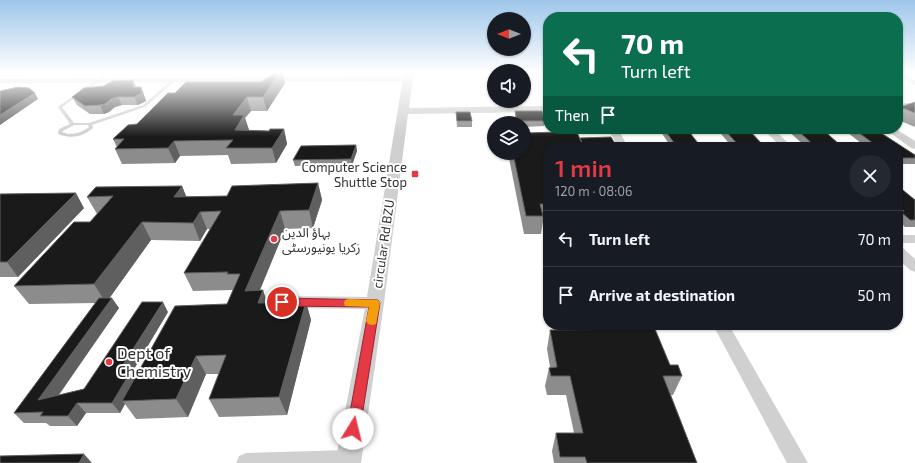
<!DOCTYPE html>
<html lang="en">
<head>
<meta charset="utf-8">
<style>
	body { margin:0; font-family:"Exo 2","Noto Sans Arabic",sans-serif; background:#242831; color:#f1f3f6; height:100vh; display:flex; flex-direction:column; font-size:15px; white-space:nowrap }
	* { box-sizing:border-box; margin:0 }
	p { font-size:13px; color:#9ea1a6 }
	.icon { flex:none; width:22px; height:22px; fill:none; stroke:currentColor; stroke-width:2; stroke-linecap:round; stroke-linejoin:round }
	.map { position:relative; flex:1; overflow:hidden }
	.side { position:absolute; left:543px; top:142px; width:360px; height:188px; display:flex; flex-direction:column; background:#171b24; border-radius:16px; box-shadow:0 1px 3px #0004 }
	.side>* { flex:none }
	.top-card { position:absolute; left:543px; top:12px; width:360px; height:122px; border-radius:16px; box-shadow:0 1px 3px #0004; background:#0b6e4f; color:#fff; overflow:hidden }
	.needle { width:26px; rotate:270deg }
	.buttons { position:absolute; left:487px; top:12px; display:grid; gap:8px }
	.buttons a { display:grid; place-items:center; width:44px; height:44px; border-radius:50%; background:#171b24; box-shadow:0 1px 3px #0004; font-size:20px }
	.pin { position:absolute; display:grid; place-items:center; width:34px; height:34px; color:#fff; margin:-17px; border:2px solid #fff; border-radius:50%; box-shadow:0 1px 4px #0007 }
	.me { position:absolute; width:44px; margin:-22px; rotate:9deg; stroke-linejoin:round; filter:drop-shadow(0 0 3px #0008) }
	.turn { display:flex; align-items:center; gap:14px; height:84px; padding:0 12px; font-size:18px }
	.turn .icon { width:52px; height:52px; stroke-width:2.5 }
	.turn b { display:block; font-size:28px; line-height:34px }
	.then { display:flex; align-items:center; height:38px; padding:0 12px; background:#0003; gap:8px; font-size:15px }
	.round { display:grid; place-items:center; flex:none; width:42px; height:42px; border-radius:21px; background:#242831 }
	.summary { display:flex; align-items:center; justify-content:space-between; height:68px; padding:0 12px }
	h1 { font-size:24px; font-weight:600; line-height:30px; color:#e63946 }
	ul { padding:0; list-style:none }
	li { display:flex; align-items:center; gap:12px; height:56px; padding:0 12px; border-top:1px solid #363941 }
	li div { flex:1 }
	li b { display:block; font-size:15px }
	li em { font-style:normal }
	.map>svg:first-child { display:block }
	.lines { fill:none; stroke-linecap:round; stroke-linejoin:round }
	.service { fill:#d0d0d0; fill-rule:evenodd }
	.minor { fill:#d0d0d0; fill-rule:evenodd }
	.tertiary { fill:#d0d0d0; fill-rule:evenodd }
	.wall { fill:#8c8c8c; fill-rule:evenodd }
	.shaded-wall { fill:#5f5f5f }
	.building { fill:#1a1a1a; stroke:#5f5f5f }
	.route { fill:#e63946; stroke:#96252e }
	.slow { fill:#f59e0b }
	.poi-dot { fill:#e63946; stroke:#fff; stroke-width:1.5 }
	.labels { text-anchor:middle; stroke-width:4; stroke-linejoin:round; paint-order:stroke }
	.poi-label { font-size:13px; fill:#333; stroke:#fff; text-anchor:end }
	.street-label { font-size:13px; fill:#333; stroke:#fff }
	.near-poi-label { font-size:16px; fill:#333; stroke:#fff; text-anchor:start }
</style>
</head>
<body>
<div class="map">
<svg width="915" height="463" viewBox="0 0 915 463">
	<rect width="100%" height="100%" fill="#fff"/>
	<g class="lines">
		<path class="service" d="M108,72H112L62,107L74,123H89L143,105L173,79L176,80L145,107L92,125L93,127V128C83,137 70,139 58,134V133L59,129L70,124L58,107L59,106ZM74,125H88L89,127C81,133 72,136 62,132L63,131Z"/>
		<path class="minor" d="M898,72H902L915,80V85L898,76Z
			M408,77H411V81L0,83V79Z
			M608,129H618L628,147H618Z
			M763,129H774L792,147H781Z
			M885,129H896L915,141V149L911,148Z
			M898,235H915V243H898Z
			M898,247L903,248L915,259V272L910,270L898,259Z
			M281,296L375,297L380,299L383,303L380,307L375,309L281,308L276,306L273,302L276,298Z
			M713,325H729L808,463H787Z
			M348,450L355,453L358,460L357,463H236L239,456L246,453Z"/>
		<path class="tertiary" d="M404,72H414L409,108L548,106V112L408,114L384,303L361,463H335L366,303Z
			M898,103H915V109H898Z"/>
	</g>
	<path class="wall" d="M30,72H54L38,73Z
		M195,72H215L214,73H195Z
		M276,72H282L285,83L267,111H251L245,118L249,130H248L269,131L284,129L287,144L276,163L231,164L228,155L180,156L175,163L122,164L115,149L117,147L113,139L137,124L175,93L261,82Z
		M288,72H308H307L288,73Z
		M133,80L136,87H141L144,95L146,101L138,105H122L115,107L109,112L104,114H90L77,105L72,97L104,86Z
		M915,102V127L898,120V110L900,107Z
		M515,111L545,121L544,126L524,127V123H516L515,117Z
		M456,112L472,121V127H457Z
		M659,129H687L701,147H671Z
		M717,129H748L762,144L761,146L762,147H732Z
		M786,129H822L839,144L846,147H806Z
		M843,129H875L915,155V164H898V147H866Z
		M558,130L580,139L617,147H548V221H543L541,234H524L508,153H524L557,132Z
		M356,145L357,151L352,165L295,166L293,160Z
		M318,183L322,200L313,228L285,229L260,290H263L267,303L306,302L311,320L287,415L219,417L209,399L219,374H206L188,417L136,419L125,404L120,413H86L77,426H50L46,423H24L14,413L96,303L29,304L14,286L90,222L97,214L87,197L182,186L186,197L227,196ZM207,229H210L184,273L193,291L233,290L227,304L137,374L134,369L168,312L84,389L59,395L119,308L109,298L151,240L200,241Z
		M898,186L915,200V227H905L898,220Z
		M0,194L84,208L18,277H0Z
		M550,330L670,365L682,376L673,395H671L697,463H554L552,451L556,433H574L566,395H547L545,386L549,368L550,367L547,349Z"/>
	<path class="shaded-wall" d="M37,72H54L38,73Z
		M280,72H282L285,83L267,111L263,97Z
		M133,80L136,88L133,87Z
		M141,87L144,95L146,101L138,105L134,97Z
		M35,93L38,99L0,125V115Z
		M118,97L122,105L115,107L109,112L104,114L100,105L111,99Z
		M247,97L251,111L245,118L249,130L239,145L235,130L233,115Z
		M284,129L287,144L276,163L272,148Z
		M174,141L180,156L175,163L168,148Z
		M356,145L357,151L352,165L351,159Z
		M318,183L322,200L313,228L309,210Z
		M182,186L189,203L174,197Z
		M76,193L84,208L18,277L7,262Z
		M280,211L285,229L252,309L245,291Z
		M200,212L207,229L200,241L193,223Z
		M142,222L151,240L106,303L94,284Z
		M263,290L269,309L258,303Z
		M112,298L119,308L48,410L38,400Z
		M163,302L168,312L134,369L140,378L122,401L125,404L120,413L112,403L121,368Z
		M306,302L311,320L287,415L279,397Z
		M196,356L206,374L188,417L176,399Z
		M77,403L86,413L77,426L68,416Z
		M84,454L92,463H79Z"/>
	<path class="building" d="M276,72H280L263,97H247L233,115H244L235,130L269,131L270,129H284L272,148H226L233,140L174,141L168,148L115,149L124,139H113L128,125L137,124L168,93H175L186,82H261Z
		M133,80V87H141L142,93L134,97H118L111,99L105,104L100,105L85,106L72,97L84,88L104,86L112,81Z
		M18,87L29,88L35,93L0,115V91Z
		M915,102V113L900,107Z
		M515,111H542L545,121H517Z
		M456,112H470L472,121H457Z
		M664,129H687L701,147H677Z
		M724,129H748L762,144H758L762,147H740Z
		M796,129H822L839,144H842L846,147H816Z
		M854,129H875L915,155V158H898V147H878Z
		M558,130H576L583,146H572V147H548V204H540L543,216H526L513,153H524V133L559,132Z
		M611,137L617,147H584L580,138Z
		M356,145L351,159L293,160L301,146Z
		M318,183L309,210L280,211L245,291L263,290L258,303L306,302L279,397L209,399L226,355L196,356L176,399L122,401L175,306L227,304L240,274H227L228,272L184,273L221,211L200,212L193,223L142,222L94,284L14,286L74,222H90L113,196L87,197L96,187L182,186L174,197L227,196L232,186Z
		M898,186L915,200V220H910L900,211H904L898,206Z
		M76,193L7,262H0V194Z
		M99,298H112L38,400L84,389L142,302H163L121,368H133L112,403H77L68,416H40L43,412L14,413Z
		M655,329L670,365H678L682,376H663L697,463H587L585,457H560L556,433H583L570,376H551L549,368L557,367L550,330Z
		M84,454L79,463H0V456Z"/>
	<linearGradient id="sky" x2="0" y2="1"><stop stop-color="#9ec6ea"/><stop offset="0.53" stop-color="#fff"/><stop offset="1" stop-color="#fff" stop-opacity="0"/></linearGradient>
	<rect width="915" height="137" fill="url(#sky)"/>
	<path class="route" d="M282,298L378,300L380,303L360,429L358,433L353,435L349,433L347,429L369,307L282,306L278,305L276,302L278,299Z"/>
	<path class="slow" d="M349,299L378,300L380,303L376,324L372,325L368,324L366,321L369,307L345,306L344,303L345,300Z"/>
	<g class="poi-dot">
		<rect x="411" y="170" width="8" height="8" rx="2"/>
		<circle cx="274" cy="239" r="4"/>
		<circle cx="109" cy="362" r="4"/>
	</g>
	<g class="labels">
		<g class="poi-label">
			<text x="407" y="172">Computer Science<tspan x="407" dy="15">Shuttle Stop</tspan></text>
			<text x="282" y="237" text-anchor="start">بہاؤ الدین<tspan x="282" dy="15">زکریا یونیورسٹی</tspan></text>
		</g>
		<g class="street-label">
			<text transform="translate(383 244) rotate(-82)" y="5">circular Rd BZU</text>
		</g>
		<g class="near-poi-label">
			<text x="117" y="359">Dept of<tspan x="117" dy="18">Chemistry</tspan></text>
		</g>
	</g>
</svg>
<div class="buttons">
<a><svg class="needle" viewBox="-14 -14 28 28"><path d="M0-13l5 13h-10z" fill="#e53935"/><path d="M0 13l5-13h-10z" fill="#9ea1a6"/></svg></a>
<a><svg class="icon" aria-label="sound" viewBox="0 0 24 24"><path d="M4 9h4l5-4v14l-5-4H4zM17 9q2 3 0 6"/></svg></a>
<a><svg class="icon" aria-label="layers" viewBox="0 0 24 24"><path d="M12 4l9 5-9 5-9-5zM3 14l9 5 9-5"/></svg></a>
</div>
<div class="pin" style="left:282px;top:302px;background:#d93025"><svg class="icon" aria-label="arrive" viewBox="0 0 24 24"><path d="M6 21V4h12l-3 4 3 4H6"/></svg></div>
<svg class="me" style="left:353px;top:429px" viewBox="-20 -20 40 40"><circle r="19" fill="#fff"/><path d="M0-13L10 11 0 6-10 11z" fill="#e63946"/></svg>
<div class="top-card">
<div class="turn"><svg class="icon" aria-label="left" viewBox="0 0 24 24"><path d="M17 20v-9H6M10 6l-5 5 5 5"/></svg><div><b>70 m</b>Turn left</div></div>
<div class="then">Then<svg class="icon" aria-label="arrive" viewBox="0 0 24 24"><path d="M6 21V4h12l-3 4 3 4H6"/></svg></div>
</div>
<section class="side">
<div class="summary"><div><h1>1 min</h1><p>120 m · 08:06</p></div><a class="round"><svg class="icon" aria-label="close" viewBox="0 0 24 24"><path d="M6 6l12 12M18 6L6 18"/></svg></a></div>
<ul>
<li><svg class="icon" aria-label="left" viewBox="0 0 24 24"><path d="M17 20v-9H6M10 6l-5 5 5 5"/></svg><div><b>Turn left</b></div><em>70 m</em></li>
<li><svg class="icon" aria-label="arrive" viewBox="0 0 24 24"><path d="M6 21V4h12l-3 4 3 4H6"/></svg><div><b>Arrive at destination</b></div><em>50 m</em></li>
</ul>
</section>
</div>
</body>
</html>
